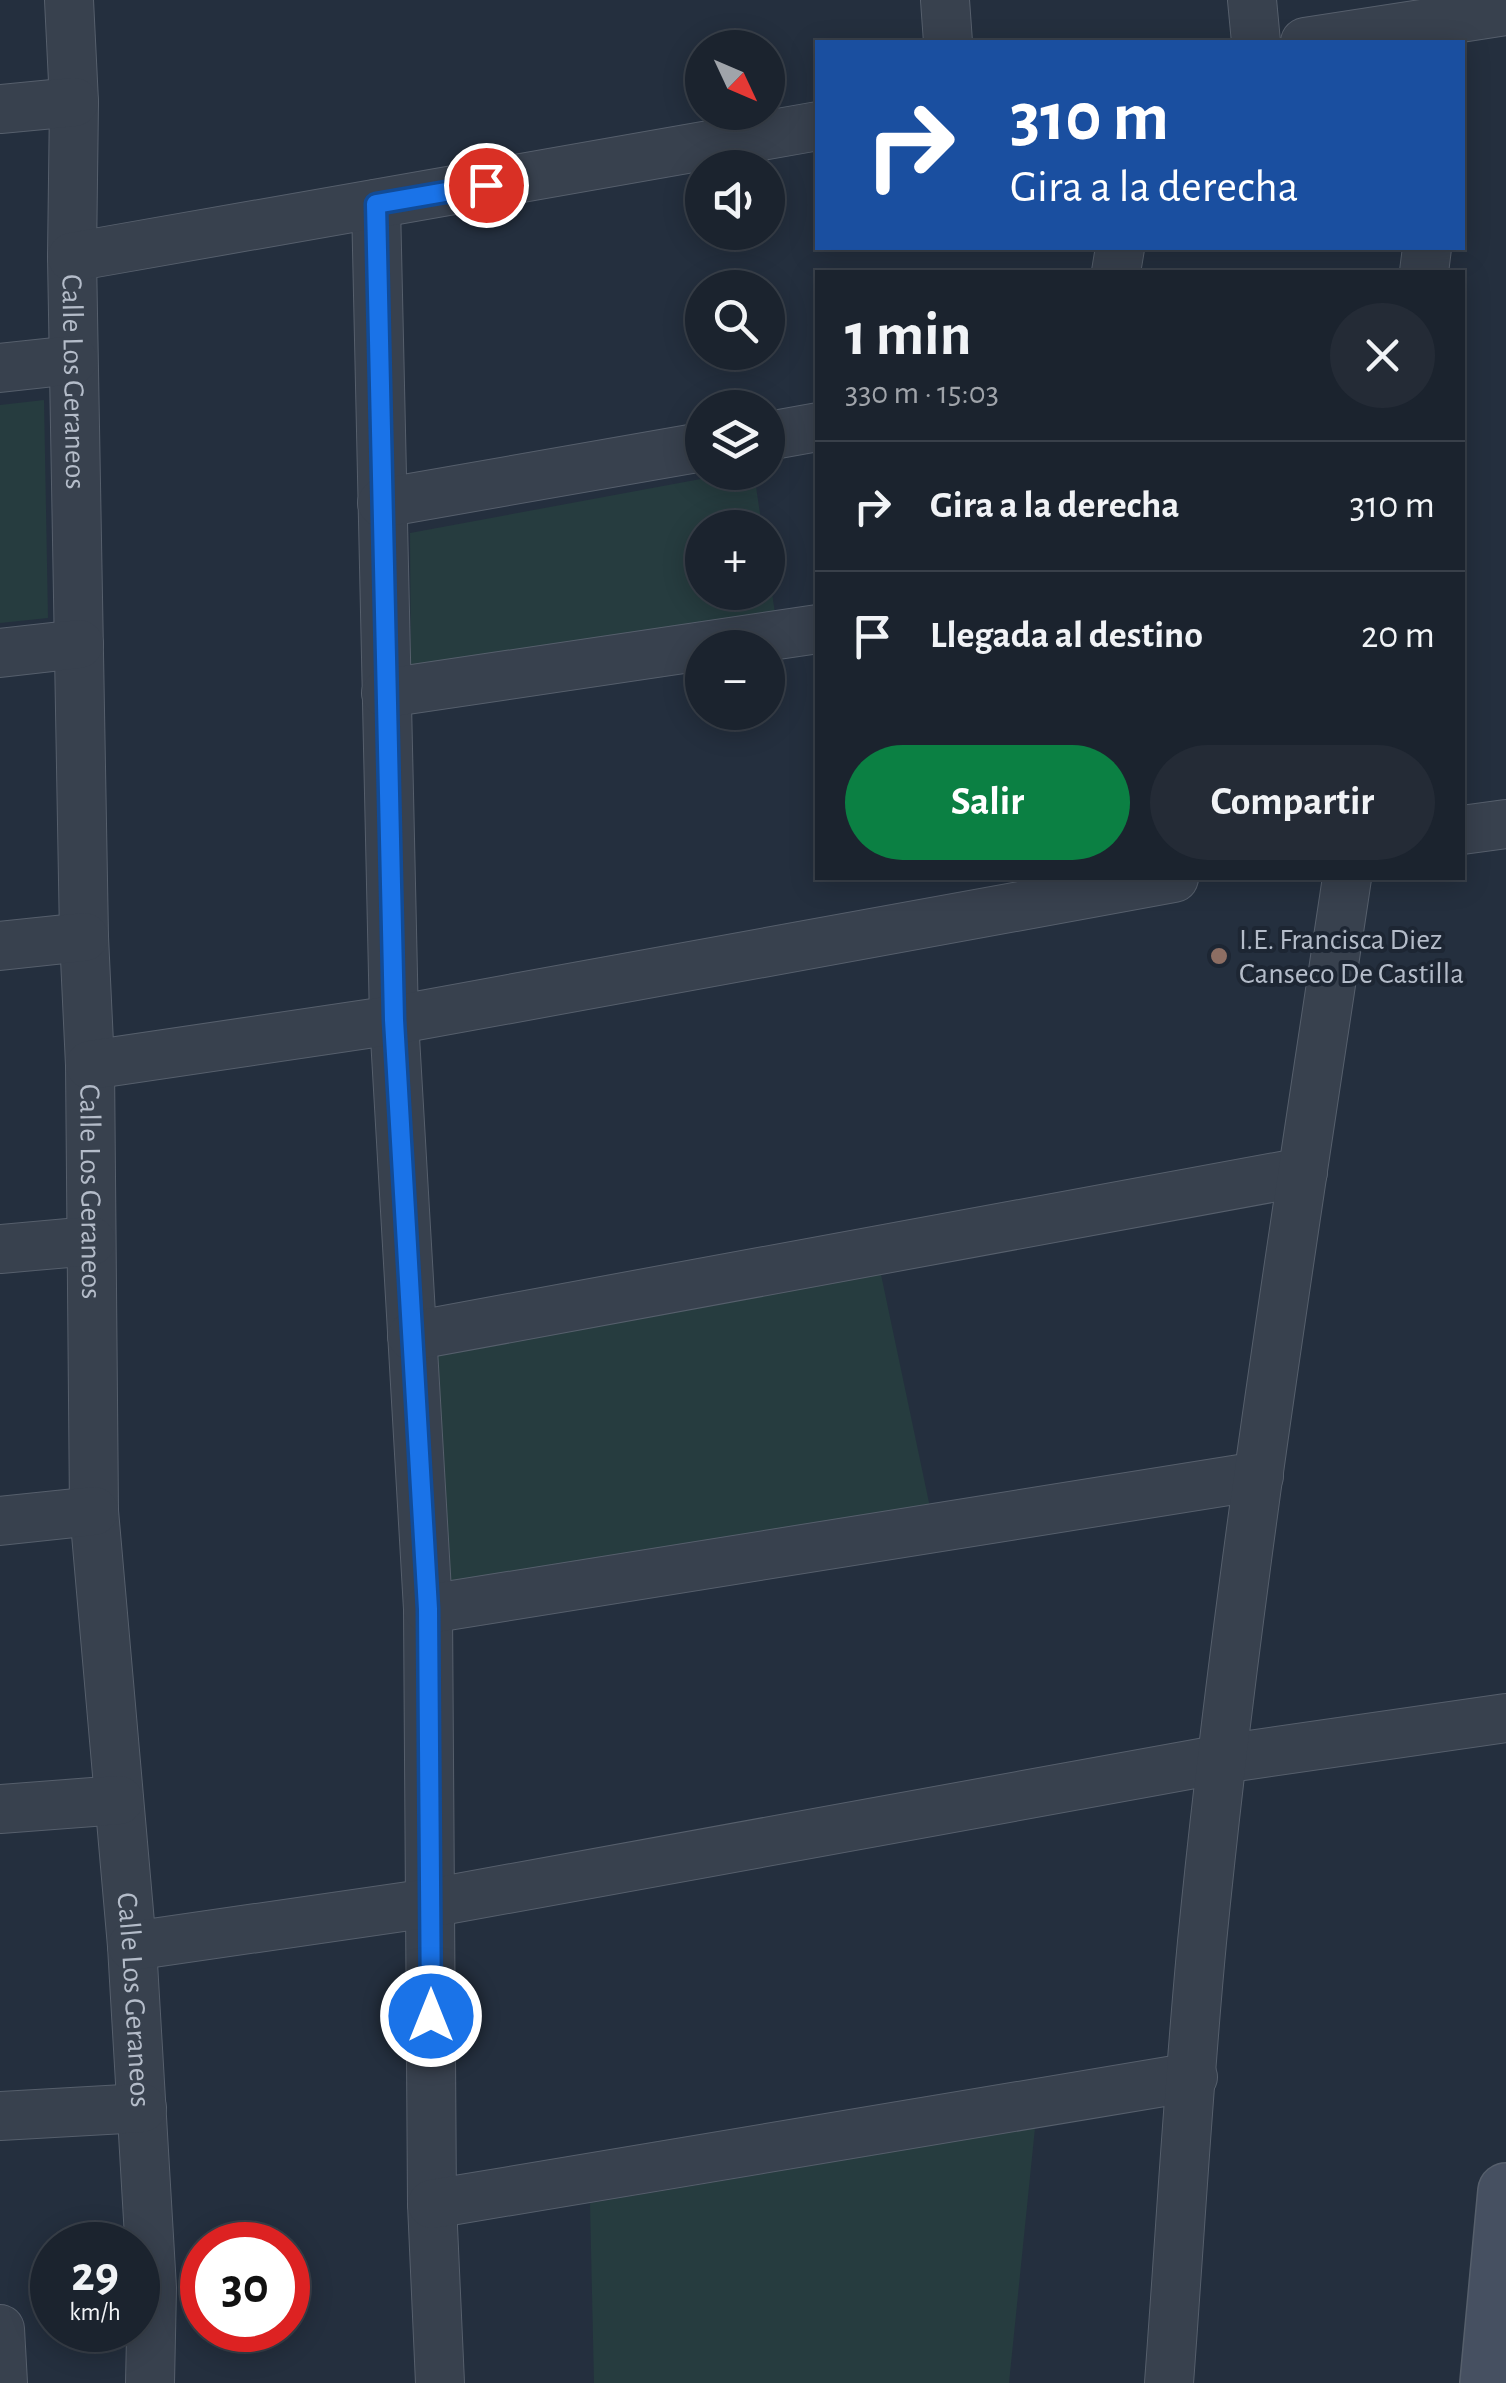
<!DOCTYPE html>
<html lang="es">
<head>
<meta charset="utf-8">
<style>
	body { margin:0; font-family:"Alegreya Sans",sans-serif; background:#242b36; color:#f1f3f6; height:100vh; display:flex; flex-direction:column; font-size:38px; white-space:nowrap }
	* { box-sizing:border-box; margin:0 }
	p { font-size:32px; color:#a0a4aa }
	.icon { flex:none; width:55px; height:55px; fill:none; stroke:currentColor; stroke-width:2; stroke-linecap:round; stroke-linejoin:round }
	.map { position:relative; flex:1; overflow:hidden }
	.drawer { position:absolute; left:815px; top:270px; width:650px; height:610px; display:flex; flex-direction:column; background:#1b232e; border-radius:0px; box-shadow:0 5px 25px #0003,0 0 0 2px #39404a }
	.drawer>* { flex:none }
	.hud { position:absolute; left:815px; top:40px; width:650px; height:210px; border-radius:0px; box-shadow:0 5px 25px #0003,0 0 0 2px #39404a; background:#1a4fa0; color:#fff; overflow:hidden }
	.needle { width:65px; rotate:134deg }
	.fabs { position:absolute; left:685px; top:30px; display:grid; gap:20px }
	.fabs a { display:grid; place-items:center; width:100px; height:100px; border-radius:50%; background:#1b232e; box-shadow:0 5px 25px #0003,0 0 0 2px #39404a; font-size:50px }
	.speed { position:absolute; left:30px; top:2222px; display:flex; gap:20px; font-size:50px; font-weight:700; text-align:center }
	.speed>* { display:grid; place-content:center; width:130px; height:130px; border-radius:50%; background:#1b232e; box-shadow:0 5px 25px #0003,0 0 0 2px #39404a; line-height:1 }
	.speed small { font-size:25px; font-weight:400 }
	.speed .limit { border:15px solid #d22; background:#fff; color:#111 }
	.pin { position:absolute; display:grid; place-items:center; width:85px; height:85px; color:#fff; margin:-42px; border:5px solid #fff; border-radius:50%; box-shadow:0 2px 10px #0007 }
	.me { position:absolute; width:110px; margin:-55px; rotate:0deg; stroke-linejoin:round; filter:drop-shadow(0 0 8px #0008) }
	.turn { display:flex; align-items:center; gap:35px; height:210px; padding:0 30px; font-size:45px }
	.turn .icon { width:130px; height:130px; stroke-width:2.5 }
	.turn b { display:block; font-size:70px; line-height:85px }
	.round { display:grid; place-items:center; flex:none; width:105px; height:105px; border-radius:52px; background:#242b36 }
	.headline { display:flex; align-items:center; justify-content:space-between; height:170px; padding:0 30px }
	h1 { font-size:60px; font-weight:700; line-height:75px }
	.action { display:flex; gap:20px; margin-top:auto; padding:20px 30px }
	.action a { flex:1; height:115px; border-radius:60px; background:#0b8043; color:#fff; font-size:40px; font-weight:700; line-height:115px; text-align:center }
	.action a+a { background:#242b36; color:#f1f3f6 }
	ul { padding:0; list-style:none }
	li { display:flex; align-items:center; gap:30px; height:130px; padding:0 30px; border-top:2px solid #39404a }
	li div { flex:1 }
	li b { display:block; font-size:38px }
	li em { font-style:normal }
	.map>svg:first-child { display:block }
	.green { fill:#263c3f }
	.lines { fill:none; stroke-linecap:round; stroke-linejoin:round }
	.minor-casing { stroke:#565f6c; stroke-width:50 }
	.secondary-casing { stroke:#565f6c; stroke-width:58 }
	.minor { stroke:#38414e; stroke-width:48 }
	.secondary { stroke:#465061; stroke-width:55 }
	.route-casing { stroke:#114b97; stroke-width:25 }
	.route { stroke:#1a73e8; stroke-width:18 }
	.education-dot { fill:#8d6e63; stroke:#1d2633; stroke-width:4 }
	.labels { text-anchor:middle; stroke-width:8; stroke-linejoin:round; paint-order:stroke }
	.street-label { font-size:30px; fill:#b4bcc9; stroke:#1d2633 }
	.poi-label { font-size:30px; fill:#b4bcc9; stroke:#1d2633; text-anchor:start }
</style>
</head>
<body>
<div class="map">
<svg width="1506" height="2383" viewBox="0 0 1506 2383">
	<rect width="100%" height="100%" fill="#242f3e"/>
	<path class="green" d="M44,400L48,618L0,623V405Z
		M733,473H754L762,527L702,528V592H768V564L776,621L411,685L410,533Z
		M879,1265L931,1512L447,1587L432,1349Z
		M1035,2128L1009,2383H594L590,2203Z"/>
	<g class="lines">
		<defs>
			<g id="minor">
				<path id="s1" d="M69,0L74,102L72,257L84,937L90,1065L94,1511L132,1946L152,2288L150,2383"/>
				<path d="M945,0L948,42"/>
				<path d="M1252,0L1256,42"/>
				<path d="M1305,42L1506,11"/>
				<path d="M0,109L74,102"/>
				<path d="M376,204L394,1020L428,1609L432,2204L440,2383"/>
				<path d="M72,257L818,126"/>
				<path d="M1116,272L1120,248"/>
				<path d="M1424,272L1427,248"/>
				<path d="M0,368L73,360"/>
				<path d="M768,436L818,427"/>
				<path d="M382,503L702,447"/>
				<path d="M0,653L79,644"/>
				<path d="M386,693L818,629"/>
				<path d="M1462,830L1506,824"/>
				<path d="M0,946L84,937"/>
				<path d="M90,1065L394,1020L1174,878"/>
				<path d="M0,1249L91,1241"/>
				<path d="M412,1336L1303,1172"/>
				<path d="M0,1521L94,1511"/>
				<path d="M428,1609L1259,1476"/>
				<path d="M0,1809L119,1800"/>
				<path d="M132,1946L430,1903L1222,1759L1506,1718"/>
				<path d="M0,2116L142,2108"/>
				<path d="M432,2204L1193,2077"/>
				<path d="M0,2329L3,2383"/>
				<path d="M1169,2383C1180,2236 1188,2089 1202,1942C1237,1586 1294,1232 1347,878"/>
			</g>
			<path id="secondary" d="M1488,2383L1506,2191"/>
		</defs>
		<use href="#minor" class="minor-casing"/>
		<use href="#secondary" class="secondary-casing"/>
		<use href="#minor" class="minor"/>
		<use href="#secondary" class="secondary"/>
	</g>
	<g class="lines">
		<defs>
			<path id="route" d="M431,2016L428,1609L394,1020L376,204L486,185"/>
		</defs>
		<use href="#route" class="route-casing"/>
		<use href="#route" class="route"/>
	</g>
	<circle class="education-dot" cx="1219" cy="956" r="10"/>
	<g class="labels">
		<g class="street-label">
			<text dy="10" stroke="none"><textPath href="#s1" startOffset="382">Calle Los Geraneos</textPath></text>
			<text dy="10" stroke="none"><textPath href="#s1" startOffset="1192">Calle Los Geraneos</textPath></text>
			<text dy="10" stroke="none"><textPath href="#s1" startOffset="2002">Calle Los Geraneos</textPath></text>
		</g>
		<g class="poi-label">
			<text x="1239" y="949">I.E. Francisca Diez<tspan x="1239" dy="34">Canseco De Castilla</tspan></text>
		</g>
	</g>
</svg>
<div class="fabs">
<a><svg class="needle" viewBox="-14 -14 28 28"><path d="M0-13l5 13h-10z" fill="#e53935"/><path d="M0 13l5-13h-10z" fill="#a0a4aa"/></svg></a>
<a><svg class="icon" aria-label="sound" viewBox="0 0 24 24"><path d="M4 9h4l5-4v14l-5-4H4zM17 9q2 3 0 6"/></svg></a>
<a><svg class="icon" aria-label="search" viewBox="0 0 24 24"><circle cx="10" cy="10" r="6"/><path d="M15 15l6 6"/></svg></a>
<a><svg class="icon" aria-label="layers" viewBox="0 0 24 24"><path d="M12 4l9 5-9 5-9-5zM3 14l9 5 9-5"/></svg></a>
<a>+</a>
<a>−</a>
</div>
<div class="speed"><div>29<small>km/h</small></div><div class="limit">30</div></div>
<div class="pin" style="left:486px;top:185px;background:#d93025"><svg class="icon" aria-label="arrive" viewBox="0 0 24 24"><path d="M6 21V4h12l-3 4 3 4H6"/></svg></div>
<svg class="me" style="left:431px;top:2016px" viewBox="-20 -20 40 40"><circle r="17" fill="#1a73e8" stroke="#fff" stroke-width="3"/><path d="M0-11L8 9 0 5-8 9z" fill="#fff"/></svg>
<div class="hud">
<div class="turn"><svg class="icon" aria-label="right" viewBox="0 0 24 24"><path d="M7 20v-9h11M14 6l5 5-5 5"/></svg><div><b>310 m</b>Gira a la derecha</div></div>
</div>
<section class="drawer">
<div class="headline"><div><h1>1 min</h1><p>330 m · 15:03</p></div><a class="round"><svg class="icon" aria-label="close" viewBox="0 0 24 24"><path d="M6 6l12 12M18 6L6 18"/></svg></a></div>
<ul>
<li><svg class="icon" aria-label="right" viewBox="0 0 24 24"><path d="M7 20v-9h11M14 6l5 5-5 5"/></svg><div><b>Gira a la derecha</b></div><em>310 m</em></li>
<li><svg class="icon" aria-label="arrive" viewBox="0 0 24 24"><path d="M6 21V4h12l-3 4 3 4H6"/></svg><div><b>Llegada al destino</b></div><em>20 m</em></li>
</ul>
<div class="action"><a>Salir</a><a>Compartir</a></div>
</section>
</div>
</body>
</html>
